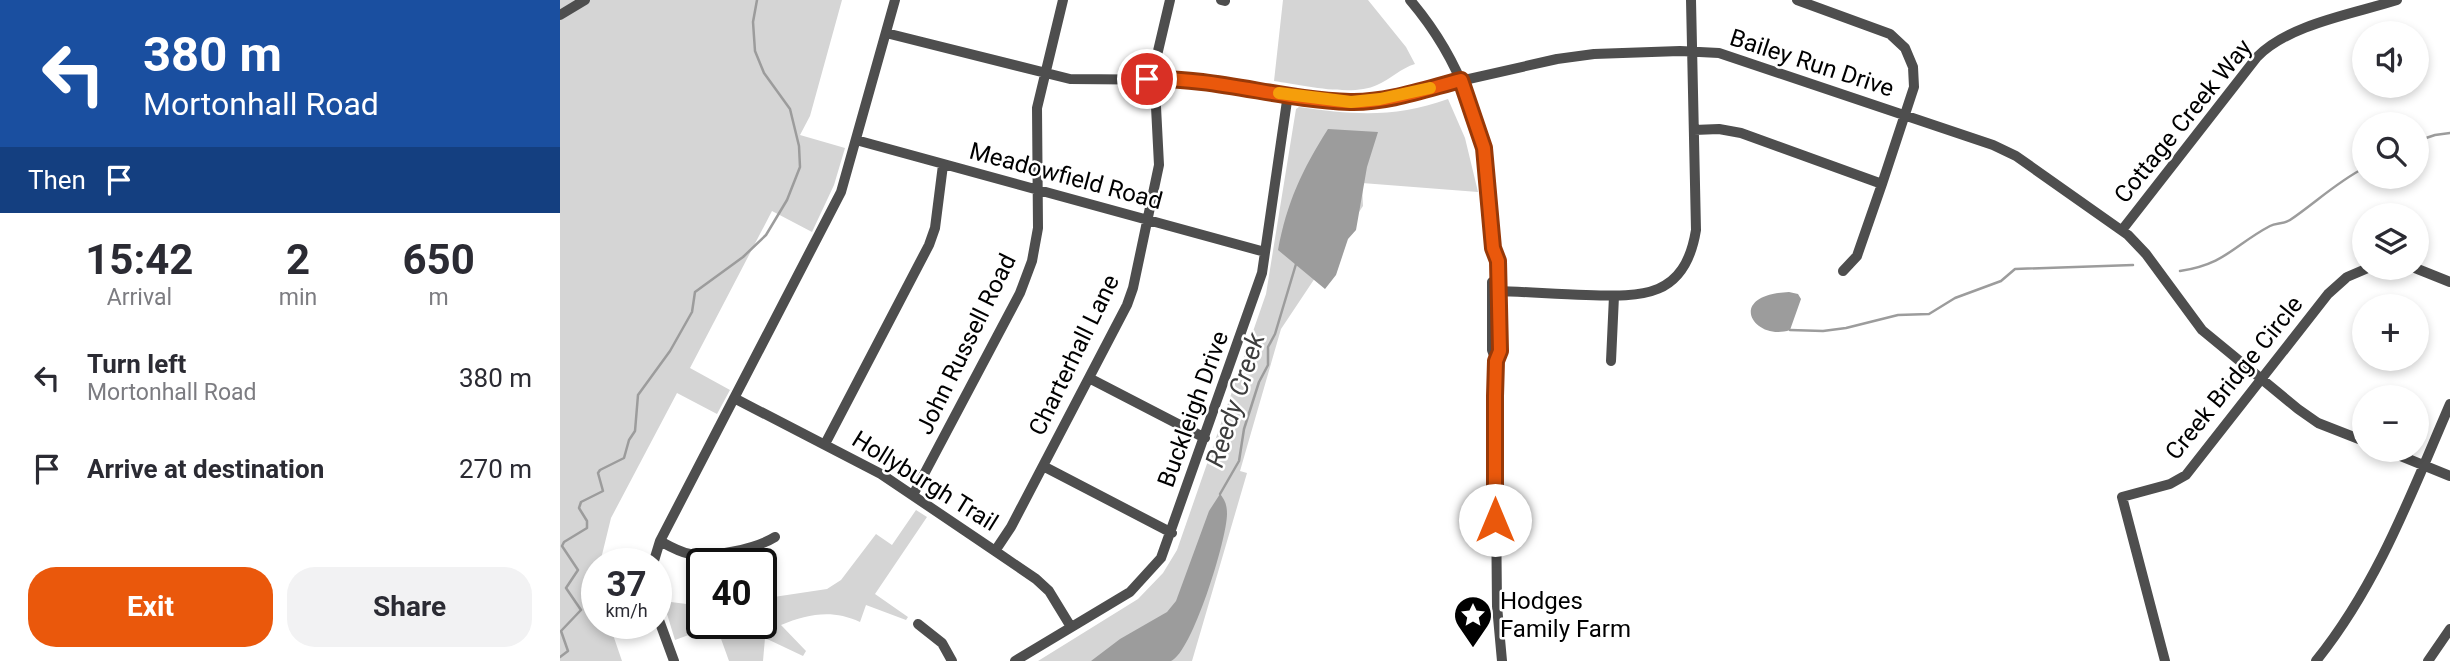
<!DOCTYPE html>
<html lang="en">
<head>
<meta charset="utf-8">
<style>
	body { margin:0; font-family:Roboto,sans-serif; background:#f2f2f3; color:#2b2b33; height:100vh; display:flex; flex-direction:column; font-size:26px; white-space:nowrap }
	* { box-sizing:border-box; margin:0 }
	p { font-size:23px; color:#7c7c81 }
	.icon { flex:none; width:38px; height:38px; fill:none; stroke:currentColor; stroke-width:2; stroke-linecap:round; stroke-linejoin:round }
	.map { position:relative; flex:1; overflow:hidden }
	.panel { display:flex; flex-direction:column; background:#fff; width:560px }
	.panel>* { flex:none }
	.hud { background:#1a4fa0; color:#fff; overflow:hidden }
	.controls { position:absolute; left:1792px; top:21px; display:grid; gap:14px }
	.controls a { display:grid; place-items:center; width:77px; height:77px; border-radius:50%; background:#fff; box-shadow:0 4px 10px #0003; font-size:35px }
	.speed { position:absolute; left:21px; top:548px; display:flex; gap:14px; font-size:35px; font-weight:700; text-align:center }
	.speed>* { display:grid; place-content:center; width:91px; height:91px; border-radius:50%; background:#fff; box-shadow:0 4px 10px #0003; line-height:1 }
	.speed small { font-size:18px; font-weight:400 }
	.speed .limit { border:4px solid #111; border-radius:10px; background:#fff; color:#111 }
	.pin { position:absolute; display:grid; place-items:center; width:60px; height:60px; color:#fff; margin:-30px; border:4px solid #fff; border-radius:50%; box-shadow:0 2px 7px #0007 }
	.me { position:absolute; width:77px; margin:-38px; rotate:0deg; stroke-linejoin:round; filter:drop-shadow(0 0 5px #0008) }
	.turn { display:flex; align-items:center; gap:24px; height:147px; padding:0 28px; font-size:32px }
	.turn .icon { width:91px; height:91px; stroke-width:2.5 }
	.turn b { display:block; font-size:49px; line-height:60px }
	.then { display:flex; align-items:center; height:66px; padding:0 28px; background:#0003; gap:14px; font-size:26px }
	.eta { display:flex; justify-content:space-evenly; align-items:center; height:119px; text-align:center }
	.eta b { font-size:42px; font-weight:700; line-height:49px }
	.cta { display:flex; gap:14px; margin-top:auto; padding:14px 28px }
	.cta a { flex:1; height:80px; border-radius:28px; background:#ea580c; color:#fff; font-size:28px; font-weight:700; line-height:80px; text-align:center }
	.cta a+a { background:#f2f2f3; color:#2b2b33 }
	ul { padding:0; list-style:none }
	li { display:flex; align-items:center; gap:21px; height:91px; padding:0 28px }
	li div { flex:1 }
	li b { display:block; font-size:26px }
	li em { font-style:normal }
	main { display:flex; flex:1; min-height:0 }
	.map>svg:first-child { display:block }
	.green { fill:#d5d5d5 }
	.water { fill:#9c9c9c }
	.lines { fill:none; stroke-linecap:round; stroke-linejoin:round }
	.stream { stroke:#9c9c9c; stroke-width:2.5 }
	.minor { stroke:#4e4e4e; stroke-width:10 }
	.route-casing { stroke:#983908; stroke-width:18 }
	.route { stroke:#ea580c; stroke-width:12 }
	.slow { stroke:#f59e0b; stroke-width:12 }
	.labels { text-anchor:middle; stroke-width:5; stroke-linejoin:round; paint-order:stroke }
	.street-label { font-size:24px; fill:#000; stroke:#fff }
	.poi-label { font-size:24px; fill:#000; stroke:#fff; text-anchor:start }
	.water-label { font-size:26px; font-style:italic; fill:#3d3d3d; stroke:#fff }
</style>
</head>
<body>
<main>
<section class="panel">
<div class="hud">
<div class="turn"><svg class="icon" aria-label="left" viewBox="0 0 24 24"><path d="M17 20v-9H6M10 6l-5 5 5 5"/></svg><div><b>380 m</b>Mortonhall Road</div></div>
<div class="then">Then<svg class="icon" aria-label="arrive" viewBox="0 0 24 24"><path d="M6 21V4h12l-3 4 3 4H6"/></svg></div>
</div>
<div class="eta">
<div><b>15:42</b><p>Arrival</p></div>
<div><b>2</b><p>min</p></div>
<div><b>650</b><p>m</p></div>
</div>
<ul>
<li><svg class="icon" aria-label="left" viewBox="0 0 24 24"><path d="M17 20v-9H6M10 6l-5 5 5 5"/></svg><div><b>Turn left</b><p>Mortonhall Road</p></div><em>380 m</em></li>
<li><svg class="icon" aria-label="arrive" viewBox="0 0 24 24"><path d="M6 21V4h12l-3 4 3 4H6"/></svg><div><b>Arrive at destination</b></div><em>270 m</em></li>
</ul>
<div class="cta"><a>Exit</a><a>Share</a></div>
</section>
<div class="map">
<svg width="1890" height="661" viewBox="0 0 1890 661">
	<rect width="100%" height="100%" fill="#fff"/>
	<path class="green" d="M0,0H282L250,116L240,135L285,148L274,185L252,232L212,211L130,368L170,390L157,414L117,393L51,518L40,563L37,564V623H49L62,661H0Z
		M723,0H808L846,47L855,64C841,68 831,79 817,85C792,97 741,85 714,81Z
		M888,99L905,138L918,192L802,183L803,206L721,329L680,471L687,473L632,661H478L578,599L603,573L617,550L706,294L736,109L739,107C793,115 836,118 888,99Z
		M356,510L367,517L315,594L348,617L346,620L306,605L300,622C272,609 248,614 221,625L246,651L243,656L205,638L203,661H169L156,625L115,640L103,601L142,606V623H201V599L267,589L281,580L316,534L332,545Z"/>
	<path class="water" d="M768,129L818,132L807,167L796,230L788,239L776,275L765,289L718,250C727,202 742,170 768,129Z
		M1229,292L1238,294L1241,299L1230,330C1194,342 1164,295 1229,292Z
		M660,494C665,500 667,505 667,514C667,539 632,653 611,661H531L560,639L607,612L616,601L649,511Z"/>
	<g class="lines">
		<path class="stream" d="M1857,141L1875,135L1890,133
			M1620,271C1666,264 1674,245 1710,226C1716,223 1724,224 1730,220C1755,203 1777,182 1804,168
			M1230,330L1263,331L1286,328L1338,315L1369,314L1395,298L1441,281L1455,269L1573,265
			M660,494L679,461L684,429L699,382L708,365V347L715,334L736,264
			M0,657L8,651L1,631L21,610L6,588L18,570L2,546L4,542L27,528V521L19,508L21,502L43,491L38,473L40,470L64,458L69,440L75,431L78,395L110,351L132,312L135,292L183,257L206,235L227,200L240,167L239,146L230,109L204,73L195,51L193,22L197,0"/>
		<path class="minor" d="M661,0L665,1
			M850,0C902,61 925,130 931,209C932,223 935,239 933,253
			M1237,0L1330,34L1345,48L1353,67L1354,87L1322,184L1297,256L1283,271
			M0,15L25,0
			M326,33L510,79L627,80L761,99L791,102L820,99L997,59L1034,54L1120,51L1159,53L1433,145L1456,156L1568,235L1586,254L1642,330L1738,409L1758,423L1804,441
			M1134,130L1159,129L1181,133L1322,184
			M296,140L705,252
			M1562,230L1697,57C1729,24 1793,14 1837,0
			M933,248L938,261L940,351L936,361L935,396L937,606L942,661
			M1855,268L1890,282
			M932,282V350L936,361
			M938,291C967,292 997,294 1026,295C1083,297 1125,298 1136,230L1131,0
			M1051,361L1054,296
			M529,378L645,438
			M174,398L321,474L435,551L476,579L489,591L511,627
			M265,444L369,245L375,228L383,165
			M1826,450L1890,476
			M483,466L612,533
			M353,495L460,293L472,261L478,228L477,108L503,0
			M100,541C109,546 119,552 130,554C152,558 196,549 215,537
			M435,551L451,527L567,305L573,288L599,165L594,68L610,0
			M93,564L100,541L281,192L335,0
			M96,612L114,661
			M358,624L382,643L392,661
			M455,661L570,592L601,558L702,273L728,94
			M1605,661L1562,497L1610,484L1626,475L1768,294L1787,277L1808,268
			M1756,661C1818,584 1851,494 1890,404
			M1868,661L1890,629"/>
	</g>
	<g class="lines">
		<defs>
			<path id="route" d="M587,79C655,77 722,100 790,102C827,103 866,89 901,80L924,148L933,248L938,261L940,351L936,361L935,396V520"/>
		</defs>
		<use href="#route" class="route-casing"/>
		<use href="#route" class="route"/>
		<path class="slow" d="M719,93L791,102L820,99L870,88"/>
	</g>
	<defs>
		<symbol id="sight-pin" viewBox="-11 -11 22 30"><path d="M0 17L-7.5 6A9.5 9.5 0 1 1 7.5 6Z" fill="#000" stroke="#fff"/><path d="M0-6L1.8-2.2L6-1.7L2.9 1.2L3.7 5.4L0 3.3L-3.7 5.4L-2.9 1.2L-6-1.7L-1.8-2.2Z" fill="#fff"/></symbol>
	</defs>
	<g fill-rule="evenodd">
		<use href="#sight-pin" x="891" y="593" width="44" height="60"/>
	</g>
	<g class="labels">
		<g class="street-label">
			<text transform="translate(1252 63) rotate(18)" y="8">Bailey Run Drive</text>
			<text transform="translate(1623 121) rotate(-51)" y="8">Cottage Creek Way</text>
			<text transform="translate(506 176) rotate(15)" y="8">Meadowfield Road</text>
			<text transform="translate(406 344) rotate(-64)" y="8">John Russell Road</text>
			<text transform="translate(514 355) rotate(-64)" y="8">Charterhall Lane</text>
			<text transform="translate(1674 378) rotate(-51)" y="8">Creek Bridge Circle</text>
			<text transform="translate(633 409) rotate(-70)" y="8">Buckleigh Drive</text>
			<text transform="translate(365 481) rotate(32)" y="8">Hollyburgh Trail</text>
		</g>
		<g class="poi-label">
			<text x="940" y="609">Hodges<tspan x="940" dy="28">Family Farm</tspan></text>
		</g>
		<g class="water-label">
			<text transform="translate(675 400) rotate(-72)" y="9">Reedy Creek</text>
		</g>
	</g>
</svg>
<div class="controls">
<a><svg class="icon" aria-label="sound" viewBox="0 0 24 24"><path d="M4 9h4l5-4v14l-5-4H4zM17 9q2 3 0 6"/></svg></a>
<a><svg class="icon" aria-label="search" viewBox="0 0 24 24"><circle cx="10" cy="10" r="6"/><path d="M15 15l6 6"/></svg></a>
<a><svg class="icon" aria-label="layers" viewBox="0 0 24 24"><path d="M12 4l9 5-9 5-9-5zM3 14l9 5 9-5"/></svg></a>
<a>+</a>
<a>−</a>
</div>
<div class="speed"><div>37<small>km/h</small></div><div class="limit">40</div></div>
<div class="pin" style="left:587px;top:79px;background:#d93025"><svg class="icon" aria-label="arrive" viewBox="0 0 24 24"><path d="M6 21V4h12l-3 4 3 4H6"/></svg></div>
<svg class="me" style="left:935px;top:520px" viewBox="-20 -20 40 40"><circle r="19" fill="#fff"/><path d="M0-13L10 11 0 6-10 11z" fill="#ea580c"/></svg>
</div>
</main>
</body>
</html>
